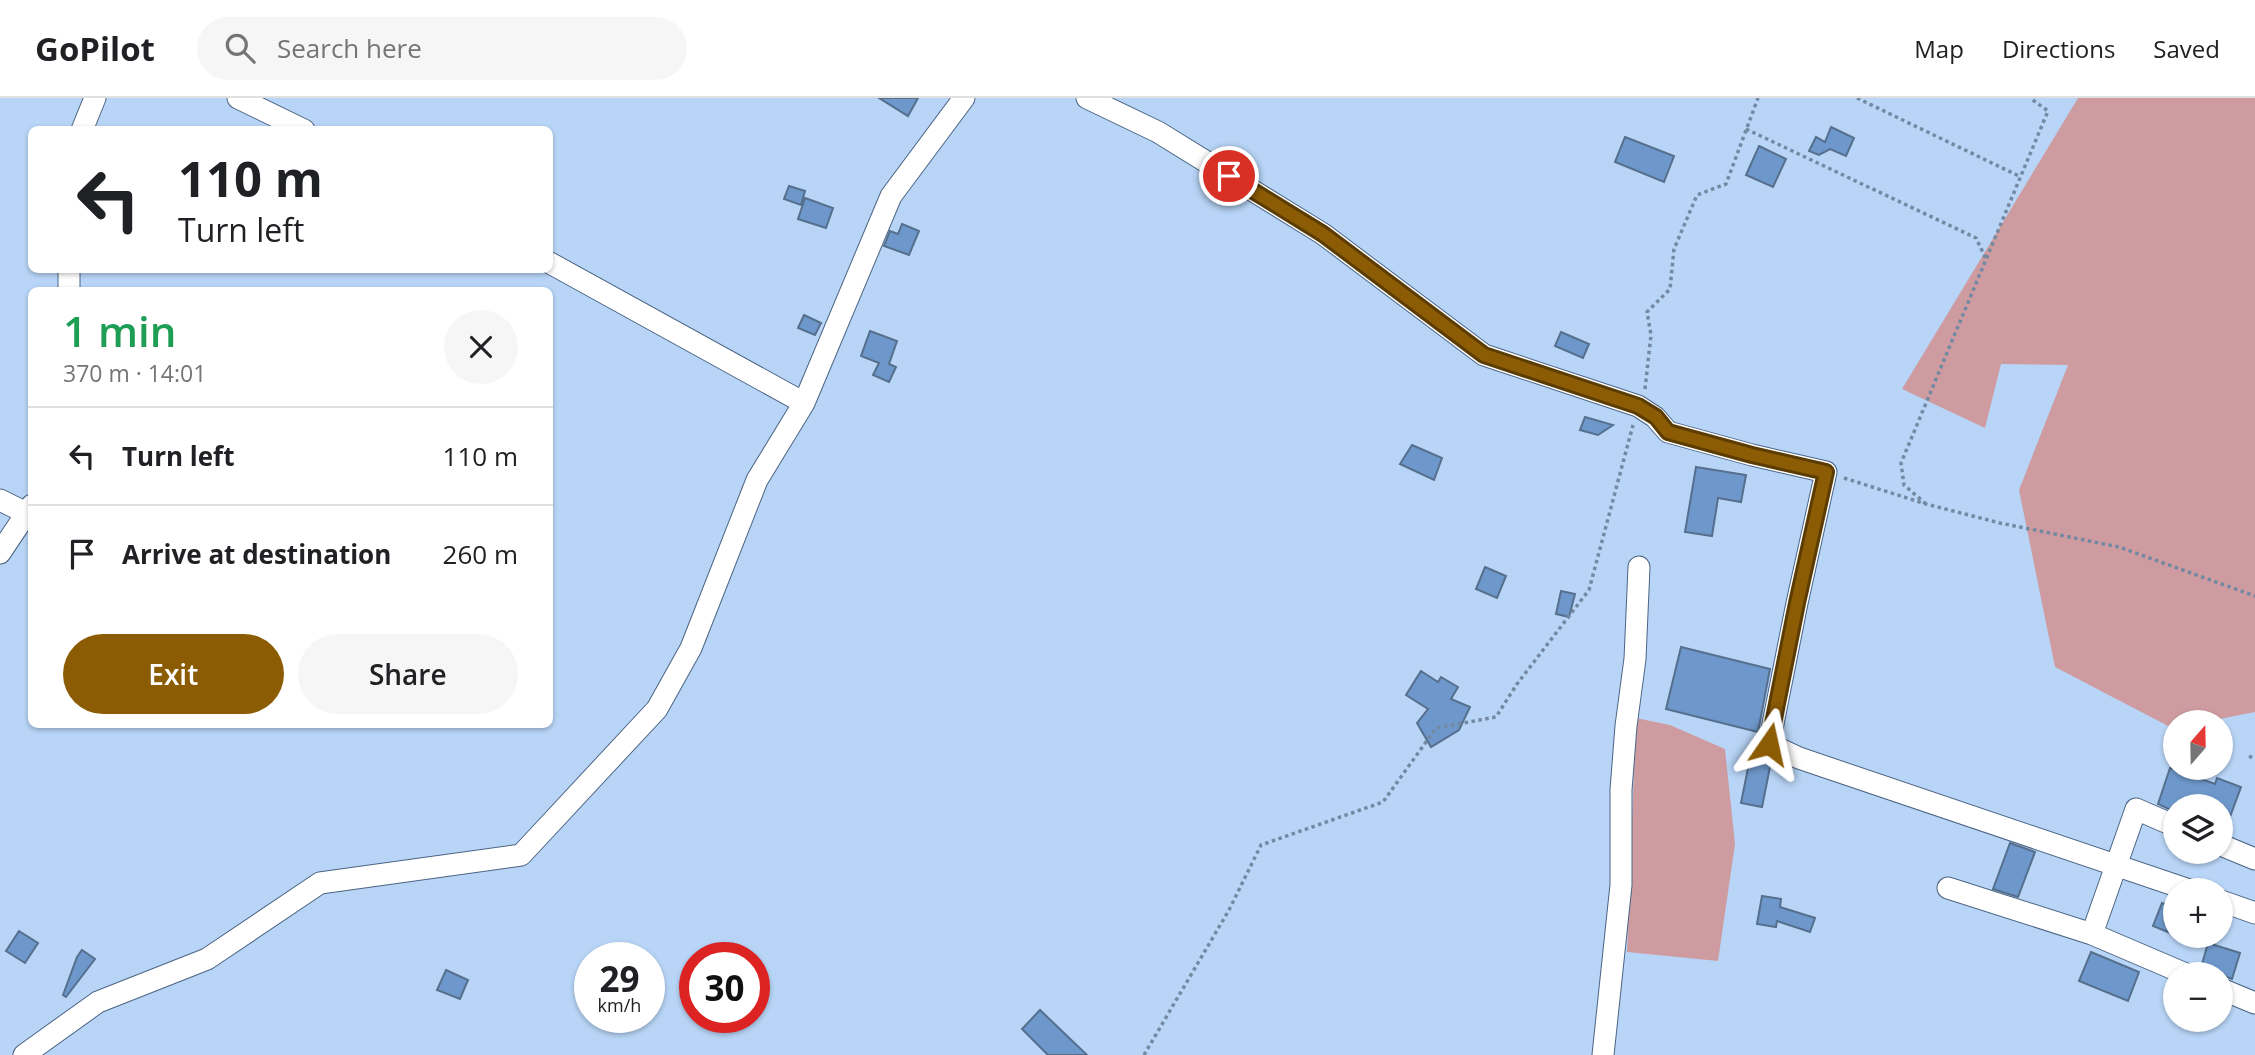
<!DOCTYPE html>
<html lang="en">
<head>
<meta charset="utf-8">
<style>
	body { margin:0; font-family:"Open Sans",sans-serif; background:#f6f6f6; color:#202124; height:100vh; display:flex; flex-direction:column; font-size:26px; white-space:nowrap }
	* { box-sizing:border-box; margin:0 }
	p { font-size:23px; color:#757577 }
	.icon { flex:none; width:38px; height:38px; fill:none; stroke:currentColor; stroke-width:2; stroke-linecap:round; stroke-linejoin:round }
	.map { position:relative; flex:1; overflow:hidden }
	.side { position:absolute; left:28px; top:189px; width:525px; height:441px; display:flex; flex-direction:column; background:#fff; border-radius:10px; box-shadow:0 2px 5px #0004 }
	.side>* { flex:none }
	.banner { position:absolute; left:28px; top:28px; width:525px; height:147px; border-radius:10px; box-shadow:0 2px 5px #0004; background:#fff; color:#202124; overflow:hidden }
	.needle { width:46px; rotate:20deg }
	.controls { position:absolute; left:2163px; top:612px; display:grid; gap:14px }
	.controls a { display:grid; place-items:center; width:70px; height:70px; border-radius:50%; background:#fff; box-shadow:0 2px 5px #0004; font-size:35px }
	.speed { position:absolute; left:574px; top:844px; display:flex; gap:14px; font-size:35px; font-weight:700; text-align:center }
	.speed>* { display:grid; place-content:center; width:91px; height:91px; border-radius:50%; background:#fff; box-shadow:0 2px 5px #0004; line-height:1 }
	.speed small { font-size:18px; font-weight:400 }
	.speed .limit { border:10px solid #d22; background:#fff; color:#111 }
	.pin { position:absolute; display:grid; place-items:center; width:60px; height:60px; color:#fff; margin:-30px; border:4px solid #fff; border-radius:50%; box-shadow:0 2px 7px #0007 }
	.me { position:absolute; width:77px; margin:-38px; rotate:11deg; stroke-linejoin:round; filter:drop-shadow(0 0 5px #0008) }
	.turn { display:flex; align-items:center; gap:24px; height:147px; padding:0 35px; font-size:32px }
	.turn .icon { width:91px; height:91px; stroke-width:2.5 }
	.turn b { display:block; font-size:49px; line-height:60px }
	.round { display:grid; place-items:center; flex:none; width:74px; height:74px; border-radius:37px; background:#f6f6f6 }
	.overview { display:flex; align-items:center; justify-content:space-between; height:119px; padding:0 35px }
	h1 { font-size:42px; font-weight:600; line-height:52px; color:#1e9e55 }
	.primary-button { display:flex; gap:14px; margin-top:auto; padding:14px 35px }
	.primary-button a { flex:1; height:80px; border-radius:42px; background:#8c5c04; color:#fff; font-size:28px; font-weight:600; line-height:80px; text-align:center }
	.primary-button a+a { background:#f6f6f6; color:#202124 }
	ul { padding:0; list-style:none }
	li { display:flex; align-items:center; gap:21px; height:98px; padding:0 35px; border-top:2px solid #e0e0e0 }
	li div { flex:1 }
	li b { display:block; font-size:26px }
	li em { font-style:normal }
	header { display:flex; align-items:center; gap:42px; box-sizing:border-box; height:98px; padding:0 35px; background:#fff; border-bottom:2px solid #e0e0e0 }
	header strong { font-size:33px }
	nav { display:flex; gap:38px; margin-inline-start:auto; font-size:24px }
	.search { width:490px; height:63px; background:#f6f6f6; display:flex; align-items:center; gap:18px; box-sizing:border-box; padding:0 24px; border-radius:38px; color:#757577; font-size:26px }
	.map>svg:first-child { display:block }
	.green { fill:#ce9ca0 }
	.building { fill:#6e98cb; stroke:#556f8d; stroke-width:2 }
	.lines { fill:none; stroke-linecap:round; stroke-linejoin:round }
	.minor-casing { stroke:#4b6483; stroke-width:23 }
	.path { stroke:#7388a1; stroke-width:3.5; stroke-dasharray:3.5 3.5; stroke-linecap:butt }
	.minor { stroke:#fff; stroke-width:21 }
	.route-casing { stroke:#5b3c03; stroke-width:18 }
	.route { stroke:#8c5c04; stroke-width:12 }
</style>
</head>
<body>
<header>
<strong>GoPilot</strong>
<div class="search"><svg class="icon" aria-label="search" viewBox="0 0 24 24"><circle cx="10" cy="10" r="6"/><path d="M15 15l6 6"/></svg>Search here</div>
<nav><a>Map</a><a>Directions</a><a>Saved</a></nav>
</header>
<div class="map">
<svg width="2255" height="957" viewBox="0 0 2255 957">
	<rect width="100%" height="100%" fill="#b8d5f7"/>
	<path class="green" d="M2078,0H2255V614L2199,625H2175V630H2172L2055,569L2019,392L2068,267L2001,266L1985,330L1902,291Z
		M1636,620L1670,627L1725,651L1735,746L1718,863L1627,854Z"/>
	<path class="building" d="M879,0H918L908,18Z
		M1831,29L1854,40L1846,58L1830,51L1819,57L1809,53L1816,39L1825,44Z
		M1625,39L1674,58L1664,84L1615,64Z
		M1759,48L1786,61L1773,89L1746,77Z
		M789,88L805,93L801,107L784,101Z
		M805,100L833,110L826,130L798,121Z
		M902,126L919,133L909,157L884,148L890,133L898,136Z
		M804,217L821,225L815,237L798,230Z
		M870,233L897,243L889,266L896,269L889,284L873,277L879,265L861,258Z
		M1561,234L1589,246L1583,260L1555,248Z
		M1585,319L1613,327L1598,337L1580,332Z
		M1412,347L1442,360L1434,382L1400,366Z
		M1696,369L1746,377L1741,404L1718,400L1712,438L1685,434Z
		M1485,469L1506,478L1497,500L1476,491Z
		M1561,493L1575,496L1569,519L1556,516Z
		M1681,549L1770,571L1758,634L1666,611Z
		M1421,573L1438,584L1441,579L1458,589L1451,601L1470,609L1459,632L1431,649L1417,625L1428,611L1406,597Z
		M1750,660L1771,664L1762,709L1741,705Z
		M2170,670L2215,686L2217,680L2241,689L2224,735L2221,734V709H2175V714L2158,706Z
		M2010,745L2035,754L2018,799L1993,791Z
		M1762,798L1781,801L1780,809L1815,820L1810,834L1777,823L1776,829L1757,826Z
		M2162,805L2175,810V837L2153,828Z
		M19,833L38,845L25,865L6,853Z
		M2208,845L2240,855L2232,881L2221,877H2201L2200,873Z
		M82,852L95,861L66,899L63,897L77,859Z
		M2091,854L2139,874L2128,903L2079,883Z
		M446,872L468,882L460,901L437,892Z
		M1040,912L1087,957H1048L1022,931Z"/>
	<g class="lines">
		<defs>
			<path id="minor" d="M238,0L304,32
				M1087,0L1158,34L1323,136L1484,257L1638,308L1655,319L1668,334L1752,357L1826,374L1797,505L1769,646L1799,660L2192,793
				M82,32L95,0
				M550,165L804,305
				M69,192V172
				M0,402L26,415
				M0,455L32,407
				M2175,728L2136,711L2092,836L2188,877
				M2221,747L2255,761
				M1948,790L2092,836
				M2221,803L2255,815
				M2221,891L2255,905
				M24,957L98,904L207,861L320,785L521,757L657,611L691,550L757,382L804,305L891,98L964,0
				M1603,957L1621,787V692L1626,628L1635,561L1639,469"/>
		</defs>
		<use href="#minor" class="minor-casing"/>
		<path class="path" d="M1857,0L2021,79
			M1746,31L1976,140L1986,161
			M1645,291L1651,237L1647,214L1670,191L1674,151L1697,97L1726,86L1758,0
			M1844,380L1926,406L2000,425L2119,449L2255,498
			M1926,406L1904,387L1901,365L2048,13L2030,0
			M2249,658L2255,661
			M1144,957L1229,812L1261,747L1383,704L1436,630L1496,619L1517,586L1589,492L1633,327"/>
		<use href="#minor" class="minor"/>
	</g>
	<g class="lines">
		<defs>
			<path id="route" d="M1229,78L1323,136L1484,257L1638,308L1656,319L1668,334L1752,357L1826,374L1797,505L1769,646"/>
		</defs>
		<use href="#route" class="route-casing"/>
		<use href="#route" class="route"/>
	</g>
</svg>
<div class="controls">
<a><svg class="needle" viewBox="-14 -14 28 28"><path d="M0-13l5 13h-10z" fill="#e53935"/><path d="M0 13l5-13h-10z" fill="#757577"/></svg></a>
<a><svg class="icon" aria-label="layers" viewBox="0 0 24 24"><path d="M12 4l9 5-9 5-9-5zM3 14l9 5 9-5"/></svg></a>
<a>+</a>
<a>−</a>
</div>
<div class="speed"><div>29<small>km/h</small></div><div class="limit">30</div></div>
<div class="pin" style="left:1229px;top:78px;background:#d93025"><svg class="icon" aria-label="arrive" viewBox="0 0 24 24"><path d="M6 21V4h12l-3 4 3 4H6"/></svg></div>
<svg class="me" style="left:1769px;top:646px" viewBox="-20 -20 40 40"><path d="M0-17L14 15 0 8-14 15z" fill="#8c5c04" stroke="#fff" stroke-width="4"/></svg>
<div class="banner">
<div class="turn"><svg class="icon" aria-label="left" viewBox="0 0 24 24"><path d="M17 20v-9H6M10 6l-5 5 5 5"/></svg><div><b>110 m</b>Turn left</div></div>
</div>
<section class="side">
<div class="overview"><div><h1>1 min</h1><p>370 m · 14:01</p></div><a class="round"><svg class="icon" aria-label="close" viewBox="0 0 24 24"><path d="M6 6l12 12M18 6L6 18"/></svg></a></div>
<ul>
<li><svg class="icon" aria-label="left" viewBox="0 0 24 24"><path d="M17 20v-9H6M10 6l-5 5 5 5"/></svg><div><b>Turn left</b></div><em>110 m</em></li>
<li><svg class="icon" aria-label="arrive" viewBox="0 0 24 24"><path d="M6 21V4h12l-3 4 3 4H6"/></svg><div><b>Arrive at destination</b></div><em>260 m</em></li>
</ul>
<div class="primary-button"><a>Exit</a><a>Share</a></div>
</section>
</div>
</body>
</html>
